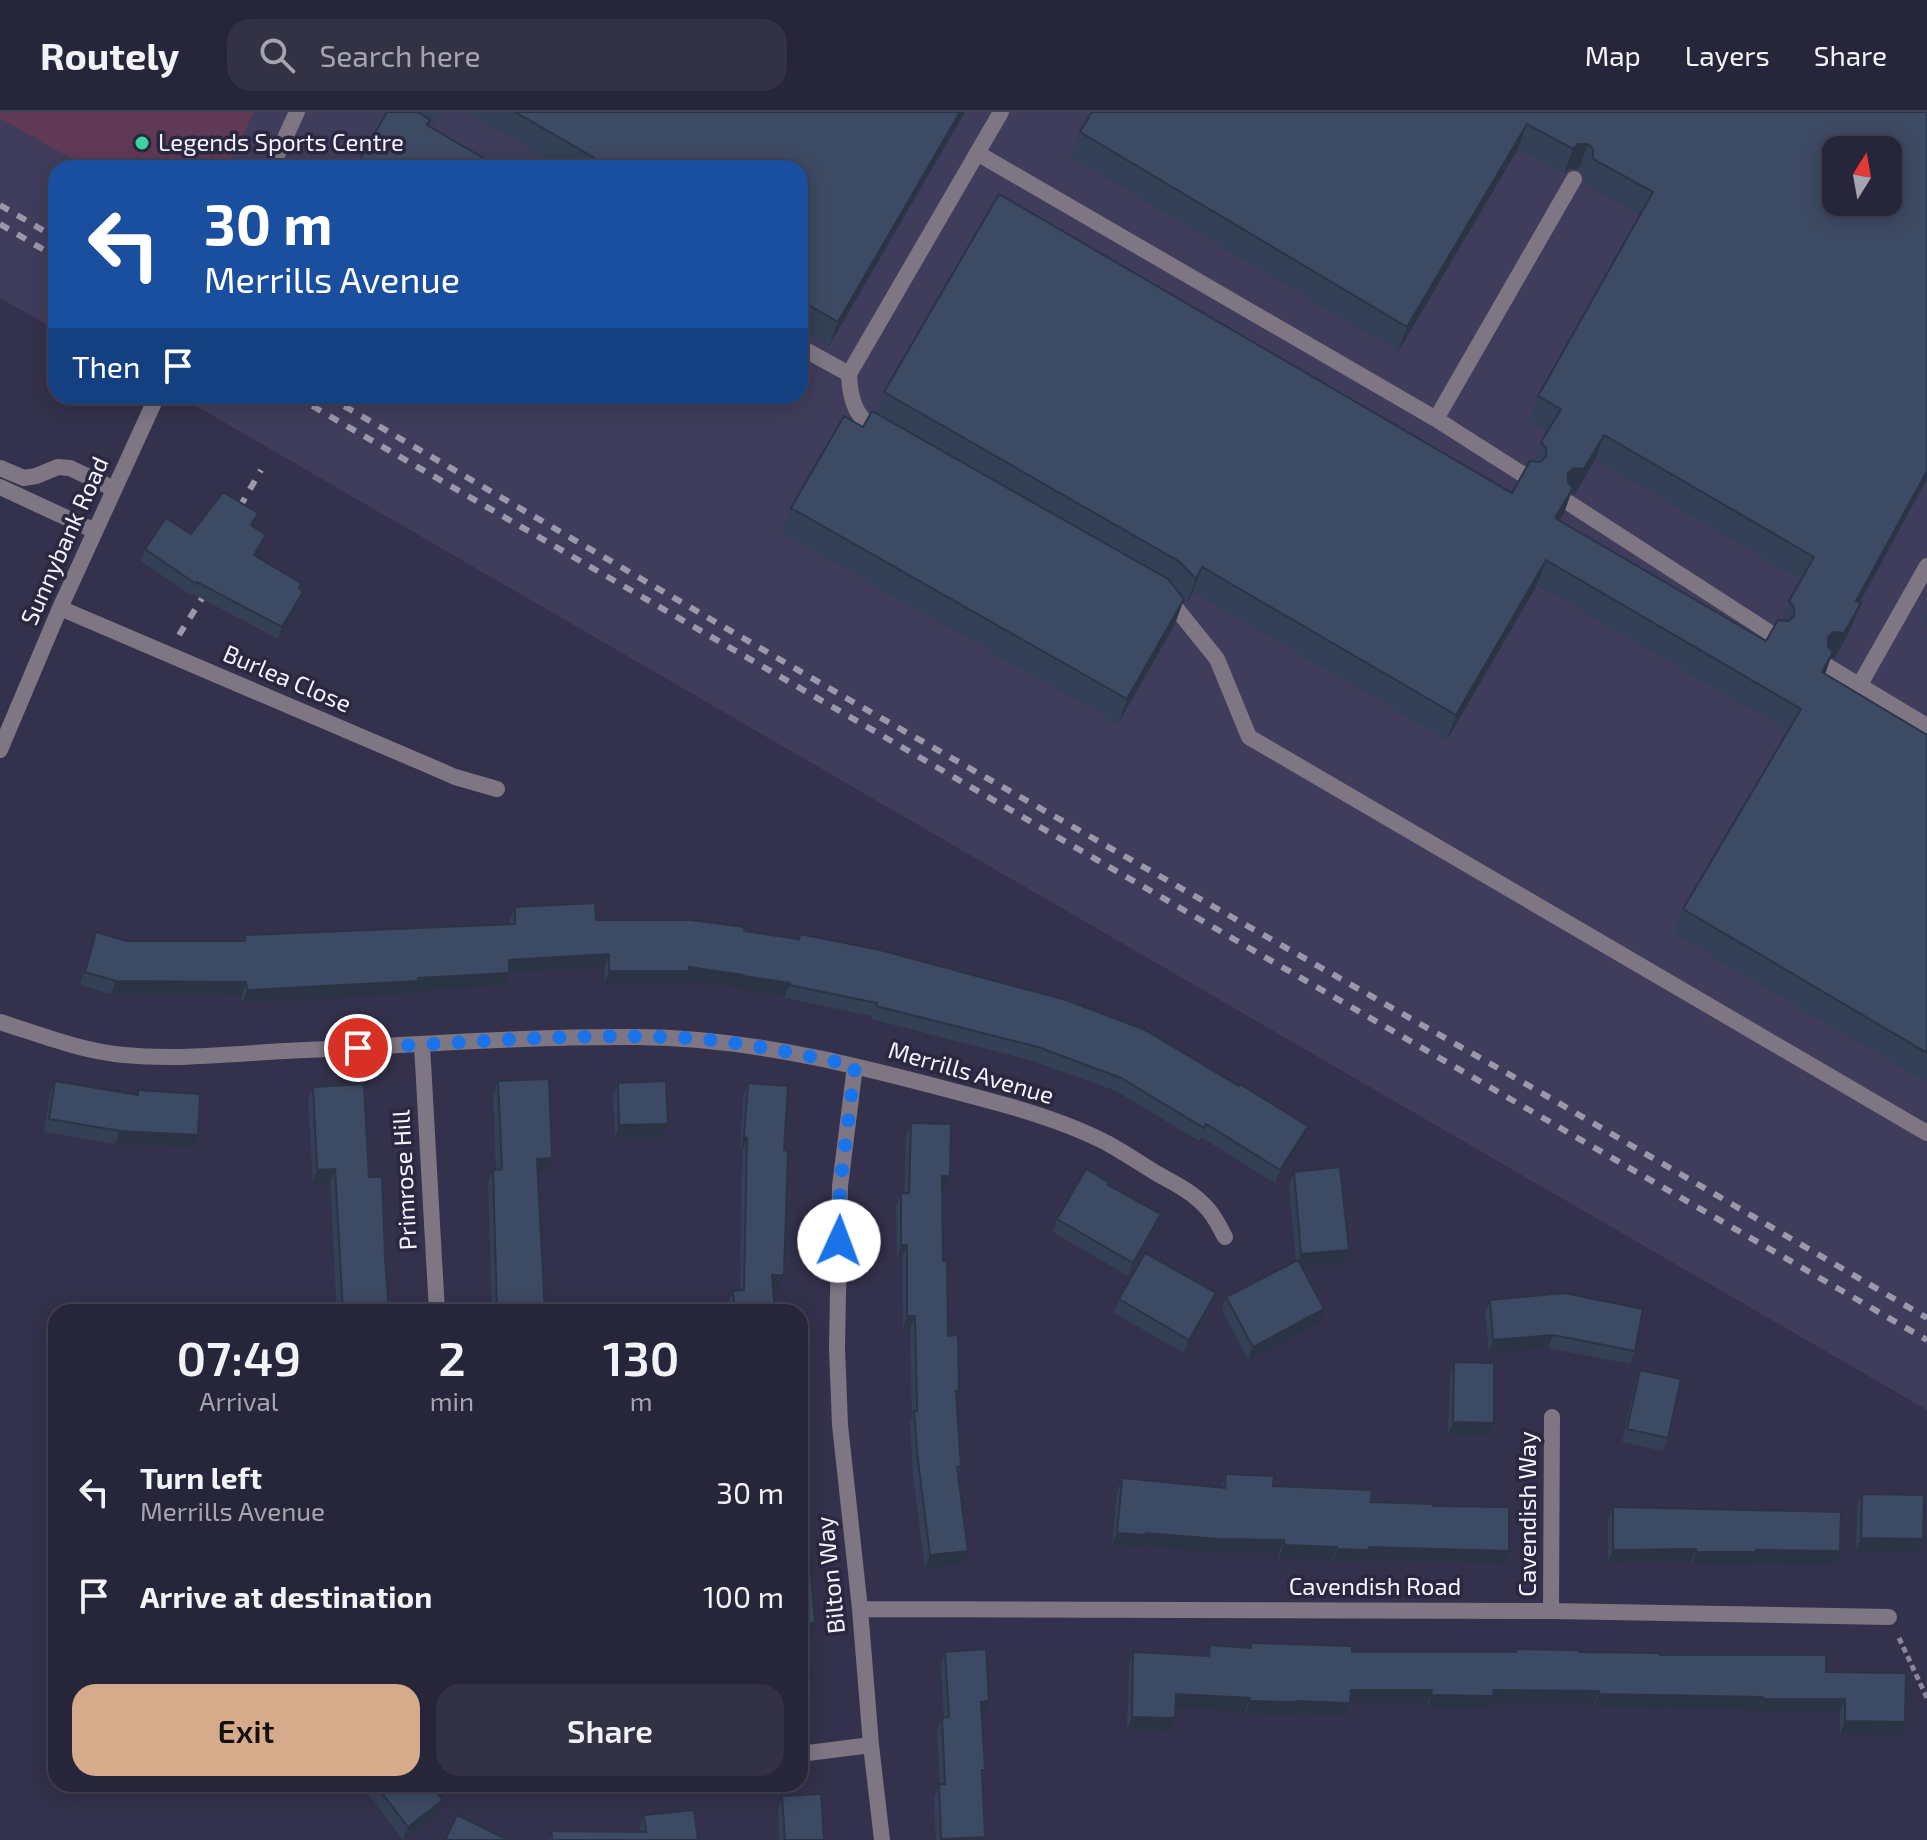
<!DOCTYPE html>
<html lang="en">
<head>
<meta charset="utf-8">
<style>
	body { margin:0; font-family:"Exo 2",sans-serif; background:#333144; color:#f1f3f6; height:100vh; display:flex; flex-direction:column; font-size:30px; white-space:nowrap }
	* { box-sizing:border-box; margin:0 }
	p { font-size:26px; color:#a4a5ae }
	.icon { flex:none; width:44px; height:44px; fill:none; stroke:currentColor; stroke-width:2; stroke-linecap:round; stroke-linejoin:round }
	.map { position:relative; flex:1; overflow:hidden }
	.side { position:absolute; left:48px; top:1192px; width:760px; height:488px; display:flex; flex-direction:column; background:#272539; border-radius:24px; box-shadow:0 4px 20px #0003,0 0 0 2px #434253 }
	.side>* { flex:none }
	.banner { position:absolute; left:48px; top:48px; width:760px; height:244px; border-radius:24px; box-shadow:0 4px 20px #0003,0 0 0 2px #434253; background:#1a4fa0; color:#fff; overflow:hidden }
	.needle { width:52px; rotate:11deg }
	.fabs { position:absolute; left:1822px; top:24px; display:grid; gap:16px }
	.fabs a { display:grid; place-items:center; width:80px; height:80px; border-radius:16px; background:#272539; box-shadow:0 4px 20px #0003,0 0 0 2px #434253; font-size:40px }
	.pin { position:absolute; display:grid; place-items:center; width:68px; height:68px; color:#fff; margin:-34px; border:4px solid #fff; border-radius:50%; box-shadow:0 2px 8px #0007 }
	.me { position:absolute; width:88px; margin:-44px; rotate:2deg; stroke-linejoin:round; filter:drop-shadow(0 0 6px #0008) }
	.turn { display:flex; align-items:center; gap:28px; height:168px; padding:0 24px; font-size:36px }
	.turn .icon { width:104px; height:104px; stroke-width:2.5 }
	.turn b { display:block; font-size:56px; line-height:68px }
	.then { display:flex; align-items:center; height:76px; padding:0 24px; background:#0003; gap:16px; font-size:30px }
	.eta { display:flex; justify-content:space-evenly; align-items:center; height:136px; text-align:center }
	.eta b { font-size:48px; font-weight:600; line-height:56px }
	.primary-button { display:flex; gap:16px; margin-top:auto; padding:16px 24px }
	.primary-button a { flex:1; height:92px; border-radius:24px; background:#d6ab8b; color:#111; font-size:32px; font-weight:600; line-height:92px; text-align:center }
	.primary-button a+a { background:#333144; color:#f1f3f6 }
	ul { padding:0; list-style:none }
	li { display:flex; align-items:center; gap:24px; height:104px; padding:0 24px }
	li div { flex:1 }
	li b { display:block; font-size:30px }
	li em { font-style:normal }
	header { display:flex; align-items:center; gap:48px; box-sizing:border-box; height:112px; padding:0 40px; background:#272539; border-bottom:2px solid #434253 }
	header strong { font-size:38px }
	nav { display:flex; gap:44px; margin-inline-start:auto; font-size:28px }
	.search { width:560px; height:72px; background:#333144; display:flex; align-items:center; gap:20px; box-sizing:border-box; padding:0 28px; border-radius:24px; color:#a4a5ae; font-size:30px }
	.map>svg:first-child { display:block }
	.built { fill:#403d5c; fill-rule:evenodd }
	.green { fill:#603955 }
	.lines { fill:none; stroke-linecap:round; stroke-linejoin:round }
	.path { stroke:#88869a; stroke-width:5; stroke-dasharray:6 4; stroke-linecap:butt }
	.lane { stroke:#7e7683; stroke-width:16 }
	.street { stroke:#7e7683; stroke-width:16 }
	.rail { stroke:#9a98ab; stroke-width:6; stroke-dasharray:10 10; stroke-linecap:butt }
	.wall { fill:#344055; fill-rule:evenodd }
	.shaded-wall { fill:#2b3445 }
	.building { fill:#3d4a63; stroke:#2b3445; stroke-width:2; fill-rule:evenodd }
	.route { stroke:#1a73e8; stroke-width:14; stroke-dasharray:0 25.2 }
	.poi-dot { fill:#3dd4a3; stroke:#2a2741; stroke-width:3 }
	.labels { text-anchor:middle; stroke-width:7; stroke-linejoin:round; paint-order:stroke }
	.poi-label { font-size:24px; fill:#f4f3fe; stroke:#2a2741; text-anchor:start }
	.street-label { font-size:24px; fill:#f4f3fe; stroke:#2a2741 }
</style>
</head>
<body>
<header>
<strong>Routely</strong>
<div class="search"><svg class="icon" aria-label="search" viewBox="0 0 24 24"><circle cx="10" cy="10" r="6"/><path d="M15 15l6 6"/></svg>Search here</div>
<nav><a>Map</a><a>Layers</a><a>Share</a></nav>
</header>
<div class="map">
<svg width="1927" height="1728" viewBox="0 0 1927 1728">
	<rect width="100%" height="100%" fill="#34314c"/>
	<path class="built" d="M0,0H1927V1298L179,284H800V56H56V218L0,186ZM1836,38H1888V90H1836Z"/>
	<path class="green" d="M0,0H254L227,56H88L0,6Z"/>
	<g class="lines">
		<path class="path" d="M1899,1526L1927,1586"/>
		<path class="lane" d="M977,41L1436,307L1527,365
			M271,56L297,0
			M800,235L849,262L1001,0
			M849,262C850,291 857,308 882,323
			M1436,307L1574,67
			M0,356L24,366L36,364L58,355L70,356L114,377
			M0,375L95,419
			M1569,391L1775,524
			M1167,485L1217,547L1249,625L1927,1021
			M1829,555L1927,614
			M1859,574L1927,454"/>
		<path class="street" d="M60,496L423,651L455,665L497,677
			M0,638L60,496L157,284
			M0,910C41,923 81,939 124,943C177,948 232,942 285,939C403,934 520,924 638,925C761,926 880,959 998,991C1035,1001 1072,1013 1107,1031C1123,1040 1140,1051 1156,1061C1172,1070 1191,1079 1204,1093C1214,1102 1219,1114 1225,1125
			M422,933L437,1200
			M855,954L840,1074L837,1236L840,1313L860,1497L871,1633L882,1728
			M860,1497L1551,1499L1889,1505
			M1551,1499L1552,1305
			M800,1642L871,1633"/>
		<path class="rail" d="M0,93L56,126
			M0,112L56,145
			M295,284L1927,1228
			M327,284L853,590L1526,972L1927,1206
			M230,412L261,358
			M179,523L213,469"/>
	</g>
	<path class="wall" d="M387,0H440L433,13L429,10Z
		M466,0H965L829,234L800,217V56H563Z
		M1927,0V367L1859,491L1851,516L1835,546L1831,545L1825,562L1927,623V971L1674,822L1683,797L1788,619L1537,473L1447,628L1193,480L1186,492L1183,488L1175,512L1118,612L782,421L791,396L876,301L884,280L1512,381L1534,350L1541,330L1548,320L1529,309L1538,284L1640,103L1584,72V62L1579,57H1569L1564,62L1518,37L1398,240L1071,45L1080,20ZM1595,348L1801,468L1789,489L1782,509L1766,529L1559,408L1564,401L1571,381L1575,382Z
		M559,284H577L573,292Z
		M253,415L266,423L262,435L256,444L299,477V492L278,527L193,482L192,484L141,449L145,437L191,422Z
		M1927,497V515L1922,511Z
		M515,795L596,808L744,819L799,827L800,822L1308,1014L1303,1027L1275,1071L1201,1025L1199,1029L1116,979L1033,949L871,907L872,904L785,886V884L739,877L740,876L685,869L684,872H604L605,855L509,861L505,874L414,879L413,882L242,891V883L111,882L80,873L96,820L126,829H242L245,823L510,812V808Z
		M55,969L136,983L138,978L193,1036L115,1032L44,1020L50,982Z
		M498,969L552,1046L548,1059L538,1060L545,1200H492L488,1071L493,1058L496,1057L493,982Z
		M618,971L663,1025L615,1026L613,984Z
		M748,971L784,1038L779,1177L773,1176L775,1200H729L728,1192L733,1179L740,1178L742,1039L740,1038L743,984Z
		M313,975L369,1065L385,1145L389,1200H337L330,1071H313L308,988Z
		M911,1011L950,1064L945,1077H942L943,1149L948,1224L959,1279L957,1287L961,1355L958,1362L963,1452L925,1456L913,1362L910,1312L912,1305L910,1217H903L902,1146H897L896,1094L901,1081H904L906,1024Z
		M1294,1060L1349,1138L1344,1151L1302,1154L1320,1210L1248,1248L1222,1198L1226,1185L1296,1149L1289,1073Z
		M1057,1107L1156,1115L1128,1164L1053,1120Z
		M1216,1181L1211,1194L1184,1241L1114,1201L1119,1187Z
		M1490,1188L1635,1239L1630,1252L1548,1236L1489,1241L1485,1201Z
		M1454,1250L1494,1311L1489,1324L1448,1323L1450,1263Z
		M1640,1258L1668,1326L1663,1339L1622,1330L1635,1271Z
		M1226,1362L1273,1374L1371,1390L1433,1394L1509,1439L1504,1452L1366,1448L1365,1451L1332,1450V1448L1279,1446V1441L1213,1440L1142,1434L1141,1436L1112,1434L1117,1380L1122,1366L1221,1376Z
		M1862,1382L1918,1440L1856,1439L1857,1395Z
		M1613,1395L1840,1439L1835,1453L1752,1451V1453H1691V1450L1608,1451V1408Z
		M1251,1531L1352,1540H1515L1516,1537L1660,1543L1826,1560L1900,1623L1840,1622V1600H1758V1598L1594,1595V1592L1491,1591L1489,1597L1427,1596V1591H1350L1345,1604L1292,1602L1291,1604L1245,1602V1599L1175,1596L1170,1619L1127,1618L1129,1553L1133,1540L1206,1544L1210,1533L1249,1536Z
		M945,1540L989,1589L985,1602L981,1603L985,1658L982,1666L985,1725L984,1728H936L934,1685L940,1672L937,1619L942,1606L944,1605L941,1553Z
		M360,1672H430L443,1688L438,1701L403,1728Z
		M782,1684L824,1728H779L778,1697Z
		M644,1703L698,1728H549L552,1719L640,1720V1716Z"/>
	<path class="shaded-wall" d="M960,0H965L829,234L838,210Z
		M1527,12L1518,37L1398,240L1407,215Z
		M1578,32H1588L1579,57H1569L1564,62L1573,37Z
		M1604,323L1595,348L1575,382L1571,381L1564,401L1546,431L1568,361Z
		M1927,359V367L1847,514L1856,489Z
		M266,423L262,435L250,455L254,443Z
		M1546,448L1537,473L1447,628L1456,603Z
		M1202,455L1193,480L1186,492L1196,467Z
		M303,480L299,492L278,527L282,515Z
		M1184,487L1175,512L1118,612L1127,587Z
		M1861,491L1851,516L1835,546L1831,545L1824,565L1813,585L1828,525Z
		M609,842L605,855L504,861L509,848Z
		M689,855L744,863L740,876L685,869L684,872H604L609,859Z
		M509,861L505,874L414,879L413,882L242,891L247,878Z
		M744,864L790,871L785,884L739,877Z
		M116,869L246,870L242,883L111,882Z
		M668,1012L663,1025L615,1026L619,1013Z
		M1308,1014L1303,1027L1275,1071L1280,1058Z
		M120,1019L198,1023L193,1036L115,1032Z
		M744,1025L747,1026L742,1039L740,1038Z
		M552,1046L548,1059L532,1060L537,1047Z
		M335,1057L330,1071H313L317,1058Z
		M942,1064H950L945,1077H937Z
		M1161,1102L1156,1115L1128,1164L1133,1151Z
		M901,1133H907L902,1146H897Z
		M1349,1138L1344,1151L1297,1155L1301,1142Z
		M772,1163H784L779,1177L767,1176Z
		M1216,1181L1211,1194L1184,1241L1189,1228Z
		M1324,1197L1320,1210L1248,1248L1253,1235Z
		M907,1204H915L910,1217H903Z
		M1553,1223L1548,1236L1489,1241L1493,1228Z
		M1453,1310L1494,1311L1489,1324L1448,1323Z
		M1117,1421H1146L1284,1428L1279,1441L1213,1440L1142,1434L1141,1436L1112,1434Z
		M1861,1426L1923,1427L1918,1440L1856,1439Z
		M1284,1433L1337,1435L1332,1448L1279,1446Z
		M1369,1435L1509,1439L1504,1452L1366,1448L1365,1451L1332,1450L1337,1437Z
		M1696,1437L1691,1450L1608,1451L1613,1438Z
		M1756,1438L1840,1439L1835,1453L1752,1451V1453H1691L1696,1440Z
		M968,1439L963,1452L925,1456L930,1443Z
		M815,1511L810,1524L800,1525L805,1512Z
		M1351,1578H1432L1427,1591H1350L1345,1604L1292,1602L1291,1604L1245,1602L1250,1589Z
		M1494,1578L1599,1579L1594,1592L1491,1591L1489,1597L1427,1596L1431,1583Z
		M812,1579L807,1592H800V1580Z
		M1176,1582L1250,1586L1245,1599L1171,1596Z
		M1599,1582L1763,1585L1758,1598L1594,1595Z
		M1763,1587H1845L1840,1600H1758Z
		M989,1589L985,1602L976,1603L981,1590Z
		M1132,1605L1175,1606L1170,1619L1127,1618Z
		M1845,1609L1905,1610L1900,1623L1840,1622Z
		M443,1688L438,1701L403,1728L408,1715Z
		M985,1725L984,1728H941V1727Z"/>
	<path class="building" d="M387,0H418L430,8L427,13L500,56H355Z
		M515,0H960L838,210L800,188V56H612Z
		M1092,0H1927V359L1856,489L1861,491L1844,521L1833,520L1828,525V535L1833,540L1822,560L1927,623V941L1683,797L1801,597L1546,448L1456,603L1202,455L1196,467L1180,450L884,280L999,82L1512,381L1530,349L1540,350L1546,345V336L1541,330L1561,297L1538,284L1653,80L1593,47V37L1588,32H1578L1573,37L1527,12L1407,215L1080,20ZM1836,38H1888V90H1836ZM1604,323L1814,445L1789,489L1794,495V504L1788,509L1778,508L1766,529L1555,406L1573,376L1568,370V361L1574,356L1584,357Z
		M872,299L1168,467L1184,487L1127,587L791,396L844,304L863,315Z
		M223,380L258,401L251,413L266,423L254,443L301,471L299,476L303,480L282,515L197,470L196,472L145,437L166,406L191,422Z
		M595,791L596,808H690L745,815L744,819L799,827L800,822L880,838L1066,888L1145,918L1239,974L1240,972L1308,1014L1280,1058L1206,1012L1204,1016L1121,966L1038,935L876,894L877,891L789,873L790,871L744,864V863L689,855V859H609V842L509,848V861L418,866V869L247,878L246,870L116,869L85,860L96,820L126,829H245V823L515,812V795Z
		M549,967L552,1046L537,1047L545,1200H497L493,1058L502,1057L498,969Z
		M55,969L138,983V978L200,982L198,1023L120,1019L49,1007Z
		M666,969L668,1012L619,1013L618,971Z
		M748,971L788,974L784,1038L788,1039L784,1163H772L775,1200H735L733,1179L744,1178L747,1026L744,1025Z
		M364,972L369,1065H382L385,1145L389,1200H343L335,1057L317,1058L313,975Z
		M911,1011L951,1012L950,1064H942L943,1149H947L948,1224L958,1223L959,1279H956L961,1355H957L968,1439L930,1443L918,1349L914,1299H917L915,1204H907V1133H901V1081H909Z
		M1340,1055L1349,1138L1301,1142L1294,1060Z
		M1086,1057L1110,1071L1108,1073L1161,1102L1133,1151L1057,1107Z
		M1145,1141L1216,1181L1189,1228L1119,1187Z
		M1298,1148L1324,1197L1253,1235L1226,1185Z
		M1564,1181L1643,1197L1635,1239L1553,1223L1493,1228L1490,1188Z
		M1454,1250L1494,1251V1311L1453,1310Z
		M1640,1258L1681,1267L1668,1326L1627,1317Z
		M1226,1362L1274,1364L1273,1374L1372,1378L1371,1390L1433,1392V1394L1509,1395V1439L1369,1435V1438L1337,1437V1435L1284,1433V1428L1218,1427L1146,1421V1423L1117,1421L1122,1366L1225,1376Z
		M1862,1382L1924,1383L1923,1427L1861,1426Z
		M800,1386H805L815,1511L805,1512L812,1579L800,1580Z
		M1613,1395L1841,1400L1840,1439L1756,1438V1440H1696V1437L1613,1438Z
		M1251,1531L1352,1534V1540H1516V1537L1579,1538V1540L1660,1541V1543H1826V1560L1906,1561L1905,1610L1845,1609V1587H1763V1585L1599,1582V1579L1494,1578L1493,1584L1431,1583L1432,1578H1351L1350,1591L1296,1589V1590L1250,1589V1586L1176,1582L1175,1606L1132,1605L1133,1540L1209,1544L1210,1533L1251,1536Z
		M986,1537L989,1589L981,1590L985,1658H982L985,1725L941,1727L939,1672H945L942,1606L949,1605L945,1540Z
		M375,1672H430L443,1688L408,1715Z
		M821,1682L824,1728H785L782,1684Z
		M694,1698L698,1728H552V1719L646,1720L644,1703Z
		M457,1703L508,1728H445Z"/>
	<g class="lines">
		<path class="route" d="M358,936C468,931 577,920 687,926C744,930 800,942 855,954L840,1074L839,1129"/>
	</g>
	<circle class="poi-dot" cx="142" cy="31" r="8"/>
	<g class="labels">
		<g class="poi-label">
			<text x="158" y="39">Legends Sports Centre</text>
		</g>
		<g class="street-label">
			<text transform="translate(65 429) rotate(-66)" y="8">Sunnybank Road</text>
			<text transform="translate(287 567) rotate(23)" y="8">Burlea Close</text>
			<text transform="translate(971 961) rotate(16)" y="8">Merrills Avenue</text>
			<text transform="translate(405 1068) rotate(-93)" y="8">Primrose Hill</text>
			<text transform="translate(1528 1402) rotate(-90)" y="8">Cavendish Way</text>
			<text transform="translate(831 1463) rotate(-96)" y="8">Bilton Way</text>
			<text x="1375" y="1483">Cavendish Road</text>
		</g>
	</g>
</svg>
<div class="fabs">
<a><svg class="needle" viewBox="-14 -14 28 28"><path d="M0-13l5 13h-10z" fill="#e53935"/><path d="M0 13l5-13h-10z" fill="#a4a5ae"/></svg></a>
</div>
<div class="pin" style="left:358px;top:936px;background:#d93025"><svg class="icon" aria-label="arrive" viewBox="0 0 24 24"><path d="M6 21V4h12l-3 4 3 4H6"/></svg></div>
<svg class="me" style="left:839px;top:1129px" viewBox="-20 -20 40 40"><circle r="19" fill="#fff"/><path d="M0-13L10 11 0 6-10 11z" fill="#1a73e8"/></svg>
<div class="banner">
<div class="turn"><svg class="icon" aria-label="left" viewBox="0 0 24 24"><path d="M17 20v-9H6M10 6l-5 5 5 5"/></svg><div><b>30 m</b>Merrills Avenue</div></div>
<div class="then">Then<svg class="icon" aria-label="arrive" viewBox="0 0 24 24"><path d="M6 21V4h12l-3 4 3 4H6"/></svg></div>
</div>
<section class="side">
<div class="eta">
<div><b>07:49</b><p>Arrival</p></div>
<div><b>2</b><p>min</p></div>
<div><b>130</b><p>m</p></div>
</div>
<ul>
<li><svg class="icon" aria-label="left" viewBox="0 0 24 24"><path d="M17 20v-9H6M10 6l-5 5 5 5"/></svg><div><b>Turn left</b><p>Merrills Avenue</p></div><em>30 m</em></li>
<li><svg class="icon" aria-label="arrive" viewBox="0 0 24 24"><path d="M6 21V4h12l-3 4 3 4H6"/></svg><div><b>Arrive at destination</b></div><em>100 m</em></li>
</ul>
<div class="primary-button"><a>Exit</a><a>Share</a></div>
</section>
</div>
</body>
</html>
